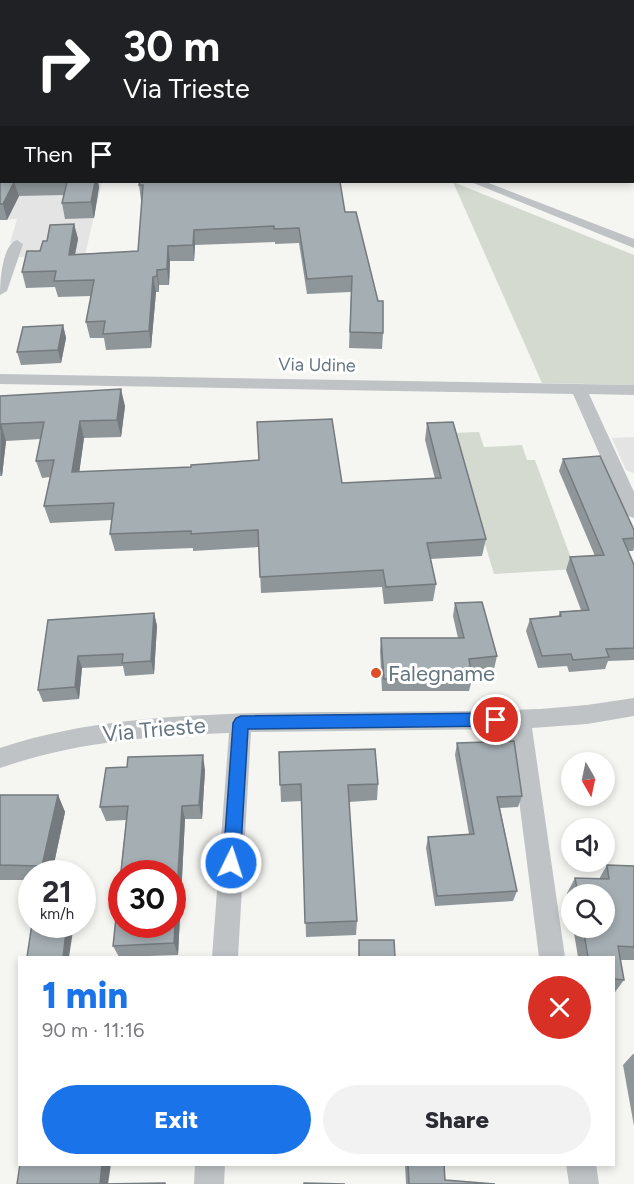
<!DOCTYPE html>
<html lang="en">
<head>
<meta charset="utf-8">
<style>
	body { margin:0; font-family:Figtree,sans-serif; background:#f2f2f3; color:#2b2b33; height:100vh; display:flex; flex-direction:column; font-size:22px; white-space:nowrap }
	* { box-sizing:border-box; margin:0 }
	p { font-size:20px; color:#7c7c81 }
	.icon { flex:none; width:33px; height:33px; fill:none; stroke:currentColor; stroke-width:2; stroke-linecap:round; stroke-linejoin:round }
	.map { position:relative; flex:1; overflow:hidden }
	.sheet { position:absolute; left:18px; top:956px; width:597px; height:210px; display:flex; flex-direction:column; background:#fff; border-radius:0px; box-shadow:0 3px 9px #0003 }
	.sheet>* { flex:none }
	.banner { position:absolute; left:0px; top:0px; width:634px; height:183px; box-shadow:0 3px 9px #0003; background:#202124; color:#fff; overflow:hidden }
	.needle { width:39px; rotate:171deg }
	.buttons { position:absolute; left:561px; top:752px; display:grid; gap:12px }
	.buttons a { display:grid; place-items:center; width:54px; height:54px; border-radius:50%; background:#fff; box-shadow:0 3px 9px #0003; font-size:30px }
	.speed { position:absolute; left:18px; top:860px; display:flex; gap:12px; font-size:30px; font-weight:700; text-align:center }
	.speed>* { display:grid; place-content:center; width:78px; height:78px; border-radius:50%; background:#fff; box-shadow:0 3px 9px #0003; line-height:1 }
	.speed small { font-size:15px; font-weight:400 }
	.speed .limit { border:9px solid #d22; background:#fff; color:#111 }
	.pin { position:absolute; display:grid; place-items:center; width:51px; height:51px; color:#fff; margin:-26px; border:3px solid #fff; border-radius:50%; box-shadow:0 2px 6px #0007 }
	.me { position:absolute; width:66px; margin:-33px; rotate:4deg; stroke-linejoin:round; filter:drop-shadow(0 0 4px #0008) }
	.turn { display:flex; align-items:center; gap:21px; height:126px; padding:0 24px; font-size:27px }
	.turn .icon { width:78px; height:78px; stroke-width:2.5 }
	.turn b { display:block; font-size:42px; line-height:51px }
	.then { display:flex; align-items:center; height:57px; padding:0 24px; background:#0003; gap:12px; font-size:22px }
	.round { display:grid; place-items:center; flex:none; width:63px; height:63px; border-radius:32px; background:#f2f2f3 }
	.head { display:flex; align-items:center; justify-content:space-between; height:102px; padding:0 24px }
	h1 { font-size:36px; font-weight:800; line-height:45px; color:#1a73e8 }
	.primary-button { display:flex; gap:12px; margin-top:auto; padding:12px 24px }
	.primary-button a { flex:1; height:69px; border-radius:36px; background:#1a73e8; color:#fff; font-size:24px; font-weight:800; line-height:69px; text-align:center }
	.primary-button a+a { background:#f2f2f3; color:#2b2b33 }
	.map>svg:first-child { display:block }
	.built { fill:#e3e4e3 }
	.green { fill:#d5dad1 }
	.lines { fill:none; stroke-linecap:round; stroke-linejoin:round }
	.minor { fill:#bfc3c6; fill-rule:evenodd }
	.wall { fill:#8e969a }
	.shaded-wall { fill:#747a7d }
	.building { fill:#a5aeb3; stroke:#747a7d; stroke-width:1.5; fill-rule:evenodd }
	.route { fill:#1a73e8; stroke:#114b97; stroke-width:1.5 }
	.poi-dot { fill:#de4e29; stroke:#fff; stroke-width:2 }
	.labels { text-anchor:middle; stroke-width:6; stroke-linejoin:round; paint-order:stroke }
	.far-street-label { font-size:18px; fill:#657682; stroke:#fff }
	.poi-label { font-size:22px; fill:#657682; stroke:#fff; text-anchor:start }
	.street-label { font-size:22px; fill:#657682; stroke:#fff }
</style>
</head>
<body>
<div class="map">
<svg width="634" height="1184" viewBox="0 0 634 1184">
	<rect width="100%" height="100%" fill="#f5f5f2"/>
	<path class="built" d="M0,165L2,182H102L85,255L19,257L22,242L10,243L17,219L0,220Z
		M634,437V473L626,470L612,438Z"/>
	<path class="green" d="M168,0H634V134L633,2Z
		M453,182L634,255V385L542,383Z
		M479,432L484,447L522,445L527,460H535L575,569L494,574L452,433Z"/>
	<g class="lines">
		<path class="minor" d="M149,0H157L158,2H150Z
			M0,36H2V42H0Z
			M0,93H2V99H0Z
			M471,182H486L634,239V248Z
			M17,240L23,244L7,291L0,295C0,281 2,245 17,240Z
			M0,374L634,385V395L589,394L634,492V518L628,516L625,512L573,394L0,384Z
			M634,698V716L587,724L532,728L565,957H539L510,729L251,732L238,957H212L229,733C150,736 75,742 0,768V748C84,720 169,716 257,713C351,711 446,713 540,709L587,705Z
			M195,1164H225L224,1184H194Z
			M566,1164H596L599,1184H569Z"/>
	</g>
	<path class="wall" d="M0,110L2,182H98L99,187L94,218L65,219L62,203L64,195L19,196L7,220H0Z
		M140,182L345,212L383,333L382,349L349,348L351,292L307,294L299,243L275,244V242L195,245L194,261H170L169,285H159V292H156L151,348L106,350L104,338H90L86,322L91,296L58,297L55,287L26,288L22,272L40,251L74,224L78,239L75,254L138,251L142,200H141L139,185Z
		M63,325L66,338L61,363L21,365L17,352Z
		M0,396L125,406L121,437L84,438L79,472L342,483L435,479L425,440L427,423L486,539L482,556L430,559L436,584L433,601L384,604L382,587L261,593L259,547L193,551V548L115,551L110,534L112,520L50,523L44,506L50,477L42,478L36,461L41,439L6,441L2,476H0Z
		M563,459L634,530V548L633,551H628L634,565V660L608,661L605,669L569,672L567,666L538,668L526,631L530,619L558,617L560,612L581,610L566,570L570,557L595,556L559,471Z
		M455,603L497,656L494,669L471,671L472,679L469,691H382L380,651L381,638H458L453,616Z
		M154,613L157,626L154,674L125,676L123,666L82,668L79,699L43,702L38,690L48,620Z
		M457,743L522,796L518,807L500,808L517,891L513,901L435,906L426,848L428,837L469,834L455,755Z
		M279,752L378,784L377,800L349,802L357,921L356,935L306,937L302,801L281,802Z
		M205,770L202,819H185L178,955L119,957L113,946L126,820L106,821L100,807Z
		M0,795H58L65,812L52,873H32V880H0Z
		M607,865L634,866V960H620L624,980L615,992H614V957H578L573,927H604V894H572V918L567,893L575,878L599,879Z
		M633,1054H634V1126L623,1065Z
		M405,1164H444L445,1180L495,1184H406Z"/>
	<path class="shaded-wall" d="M14,182L19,196L7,220L3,204Z
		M95,182H98L99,187L94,218L91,202Z
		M74,224L78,239L72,270L69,255Z
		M194,230L195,245L194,261L193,245Z
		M168,246L170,261L169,285L167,269Z
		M157,270L159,285V292L157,276Z
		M153,277L156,292L151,348L149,331Z
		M63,325L66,338L61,363L58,350Z
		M121,389L125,406L121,437L117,420Z
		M80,421L84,438L77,489L72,472Z
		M1,424L6,441L2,476L0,470Z
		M154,613L157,626L154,674L151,661Z
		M78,656L82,668L79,699L75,687Z
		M203,755L205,770L202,819L199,805Z
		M58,795L65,812L52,873H46L42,866Z
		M182,806L185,819L178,955L174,943Z
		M67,924H74L69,957H63Z
		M102,1164H111L108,1184H100Z"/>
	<path class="building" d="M485,0H607L609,2H487Z
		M0,110H2V182H14L3,204H0Z
		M67,182H95L91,202L62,203Z
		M140,182H340L345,212H356L378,301H383V333L350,332L352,276L307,279L299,228L274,229V226L194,230L193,245L168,246L167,269L157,270V276L153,277L149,331L103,334L105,321L86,322L94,280L54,281L56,271L22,272L27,251H40L43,241H47L50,225L74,224L69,255L138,251L143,185H139Z
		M63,325L58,350L17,352L23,327Z
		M121,389L117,420L80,421L72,472L191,467V465L259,460L257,422L332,419L342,483L441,478L427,423L453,422L486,539L427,543L436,584L386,587L383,570L260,577L258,530L191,534V531L110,534L114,503L44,506L54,460L36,461L44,422L1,424L0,430V396Z
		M600,456L634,530V538L623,539L634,565V648L606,649L609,657L573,660L571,654L542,656L530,619L561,616L560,612L589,610L570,557L604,555L563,459Z
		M482,602L497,656L469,659L472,679H384L381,638H464L455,603Z
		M154,613L151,661L122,663L123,654L78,656L75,687L38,690L48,620Z
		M514,741L522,796L497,797L517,891L437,896L428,837L474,834L457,743Z
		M375,749L378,784L348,785L357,921L305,923L301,784L280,785L279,752Z
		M203,755L199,805L182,806L174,943L113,946L128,806L100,807L106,768L127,767L128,757ZM122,873H172V924H122Z
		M0,795H58L42,866L0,865Z
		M607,865L634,866V947L618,946L624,980L614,979V957H588L583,927H604V894H578L575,878L609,879Z
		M32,924H67L63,957H27Z
		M359,940H394L395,957H359Z
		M20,1164H102L100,1184H17Z
		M408,1164H444L445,1180L495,1184H409Z
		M165,1183V1184H101Z
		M304,1183L345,1184H304Z"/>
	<path class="route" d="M496,713L502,715L504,720L502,724L496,726L248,729L240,863L237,869L231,871L225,869L223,863L233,723L236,718L241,716Z"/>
	<circle class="poi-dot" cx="376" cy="673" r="6"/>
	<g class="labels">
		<g class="far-street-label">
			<text transform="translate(317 365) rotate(1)" y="6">Via Udine</text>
		</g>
		<g class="poi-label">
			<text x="388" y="681">Falegname</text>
		</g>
		<g class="street-label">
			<text transform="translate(154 729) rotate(-5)" y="8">Via Trieste</text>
		</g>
	</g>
</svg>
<div class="buttons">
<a><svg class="needle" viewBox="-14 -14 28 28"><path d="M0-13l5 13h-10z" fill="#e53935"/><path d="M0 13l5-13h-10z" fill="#7c7c81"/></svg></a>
<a><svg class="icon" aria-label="sound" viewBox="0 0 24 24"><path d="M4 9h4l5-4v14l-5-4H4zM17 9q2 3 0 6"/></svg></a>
<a><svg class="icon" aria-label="search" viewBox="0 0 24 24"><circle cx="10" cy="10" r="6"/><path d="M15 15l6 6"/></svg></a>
</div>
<div class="speed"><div>21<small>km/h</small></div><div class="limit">30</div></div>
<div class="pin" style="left:496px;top:720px;background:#d93025"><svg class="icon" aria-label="arrive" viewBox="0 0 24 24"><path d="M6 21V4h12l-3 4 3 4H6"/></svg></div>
<svg class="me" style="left:231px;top:863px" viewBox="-20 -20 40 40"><circle r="17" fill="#1a73e8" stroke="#fff" stroke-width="3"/><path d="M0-11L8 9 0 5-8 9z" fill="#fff"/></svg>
<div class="banner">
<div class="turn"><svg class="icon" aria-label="right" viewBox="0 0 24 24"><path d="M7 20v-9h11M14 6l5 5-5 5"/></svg><div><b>30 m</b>Via Trieste</div></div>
<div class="then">Then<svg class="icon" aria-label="arrive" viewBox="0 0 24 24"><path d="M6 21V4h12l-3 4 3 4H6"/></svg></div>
</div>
<section class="sheet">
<div class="head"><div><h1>1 min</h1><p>90 m · 11:16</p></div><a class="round" style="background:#d93025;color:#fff"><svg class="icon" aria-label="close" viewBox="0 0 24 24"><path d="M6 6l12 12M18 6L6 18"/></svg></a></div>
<div class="primary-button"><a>Exit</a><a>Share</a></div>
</section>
</div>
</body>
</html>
